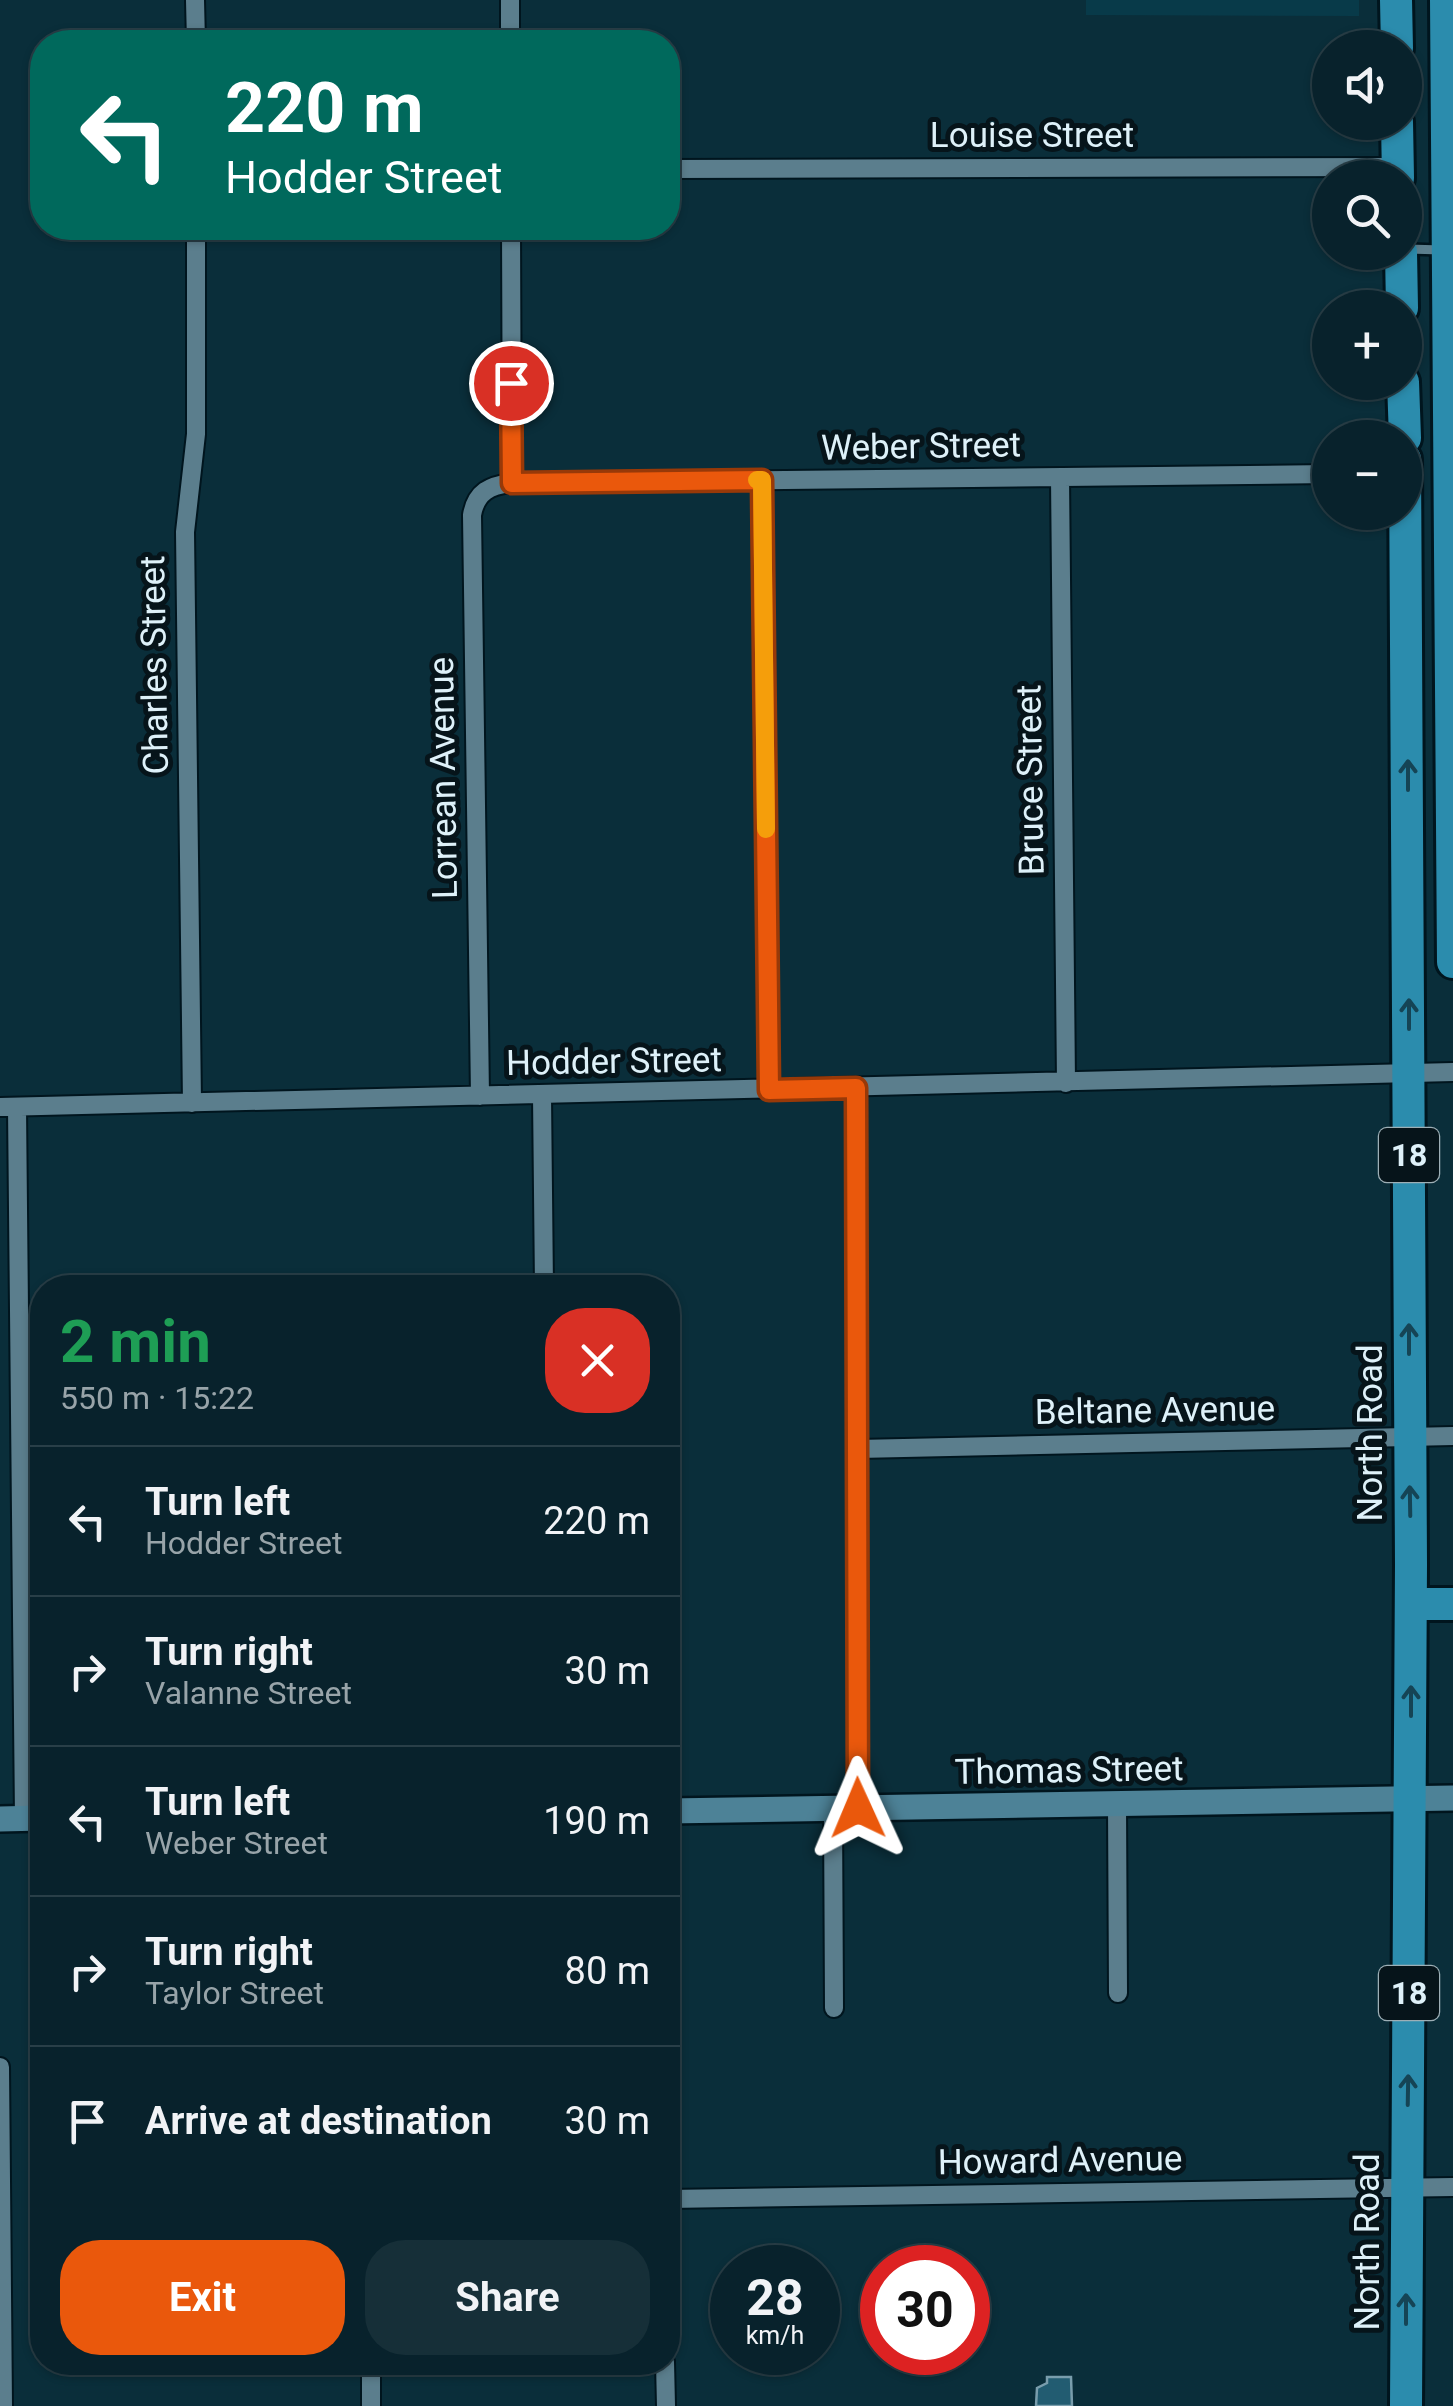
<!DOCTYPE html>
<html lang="en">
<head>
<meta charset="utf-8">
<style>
	body { margin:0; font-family:Roboto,sans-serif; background:#162f38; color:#f1f3f6; height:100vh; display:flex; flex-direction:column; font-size:38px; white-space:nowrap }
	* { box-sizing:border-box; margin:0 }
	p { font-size:32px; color:#98a4a9 }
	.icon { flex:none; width:55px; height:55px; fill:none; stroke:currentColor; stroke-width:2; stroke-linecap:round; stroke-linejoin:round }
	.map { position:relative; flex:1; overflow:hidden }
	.details { position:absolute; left:30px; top:1275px; width:650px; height:1100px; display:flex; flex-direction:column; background:#08222c; border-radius:40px; box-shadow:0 2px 8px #0004,0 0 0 2px #293f48 }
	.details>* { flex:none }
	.top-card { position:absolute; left:30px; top:30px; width:650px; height:210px; border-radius:40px; box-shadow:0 2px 8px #0004,0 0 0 2px #293f48; background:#00695c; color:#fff; overflow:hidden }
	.tools { position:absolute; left:1312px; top:30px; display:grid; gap:20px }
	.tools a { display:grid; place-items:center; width:110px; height:110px; border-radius:50%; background:#08222c; box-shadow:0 2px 8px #0004,0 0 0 2px #293f48; font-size:50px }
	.speed { position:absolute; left:710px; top:2245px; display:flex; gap:20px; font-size:50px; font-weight:700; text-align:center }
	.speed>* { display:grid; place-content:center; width:130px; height:130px; border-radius:50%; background:#08222c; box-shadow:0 2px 8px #0004,0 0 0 2px #293f48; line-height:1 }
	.speed small { font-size:25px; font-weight:400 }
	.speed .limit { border:15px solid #d22; background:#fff; color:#111 }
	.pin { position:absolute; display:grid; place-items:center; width:85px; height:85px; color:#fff; margin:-42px; border:5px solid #fff; border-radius:50%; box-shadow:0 2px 10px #0007 }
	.me { position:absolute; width:110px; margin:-55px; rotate:359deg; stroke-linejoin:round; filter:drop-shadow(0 0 8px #0008) }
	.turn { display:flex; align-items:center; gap:35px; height:210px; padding:0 30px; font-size:45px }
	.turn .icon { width:130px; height:130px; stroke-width:2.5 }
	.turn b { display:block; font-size:70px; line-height:85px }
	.round { display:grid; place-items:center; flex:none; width:105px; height:105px; border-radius:40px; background:#162f38 }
	.head { display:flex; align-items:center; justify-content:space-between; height:170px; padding:0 30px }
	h1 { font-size:60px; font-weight:700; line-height:75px; color:#1e9e55 }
	.primary-button { display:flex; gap:20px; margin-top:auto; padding:20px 30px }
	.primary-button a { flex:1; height:115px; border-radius:40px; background:#ea580c; color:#fff; font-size:40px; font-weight:700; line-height:115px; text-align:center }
	.primary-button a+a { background:#162f38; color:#f1f3f6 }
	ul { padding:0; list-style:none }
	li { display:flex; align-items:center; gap:30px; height:150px; padding:0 30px; border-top:2px solid #293f48 }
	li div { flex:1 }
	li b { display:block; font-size:38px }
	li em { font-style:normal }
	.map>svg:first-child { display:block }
	.built { fill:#083a49 }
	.building { fill:#225c71; stroke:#799dac; stroke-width:2.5 }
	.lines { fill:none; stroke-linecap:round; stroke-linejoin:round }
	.lane-casing { stroke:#00151e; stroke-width:14 }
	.street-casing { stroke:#00151e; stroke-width:22 }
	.secondary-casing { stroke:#00151e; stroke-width:30 }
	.highway-casing { stroke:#00151e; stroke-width:38 }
	.lane { stroke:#5b7e8d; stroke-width:9 }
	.street { stroke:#5b7e8d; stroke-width:18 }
	.secondary { stroke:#4d8297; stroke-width:25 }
	.highway { stroke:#2b8cad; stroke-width:32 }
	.oneway { stroke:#154455 }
	.route-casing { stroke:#983908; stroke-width:25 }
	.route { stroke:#ea580c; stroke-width:18 }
	.slow { stroke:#f59e0b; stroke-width:18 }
	.labels { text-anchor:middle; stroke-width:10; stroke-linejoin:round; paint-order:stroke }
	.shield { fill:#06141a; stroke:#9dafb6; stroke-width:2.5 }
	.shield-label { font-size:32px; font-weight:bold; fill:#def1f9 }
	.street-label { font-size:35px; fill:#def1f9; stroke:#06141a }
</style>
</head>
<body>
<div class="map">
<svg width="1453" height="2406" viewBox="0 0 1453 2406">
	<rect width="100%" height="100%" fill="#0a2e3a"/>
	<path class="built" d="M1086,0H1359V16L1086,15Z"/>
	<path class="building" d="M1047,2377H1071L1072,2406H1036L1037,2388L1047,2383Z"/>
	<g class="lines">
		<defs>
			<path id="lane" d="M1408,249L1442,250"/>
			<path id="street" d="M195,0L196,42
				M510,0V42
				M668,169L1398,167
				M511,228L512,483
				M1060,477L1066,1083
				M762,480L769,1090
				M855,1088L858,1808
				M542,1095L544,1288
				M480,1096L472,515C476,492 490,485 512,483L1330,474
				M192,1103L185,532L196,434V228
				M0,1107L1453,1072
				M17,1107L24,1819
				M858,1449L1453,1436
				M21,1485H42
				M1117,1804L1118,1993
				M833,1808L834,2008
				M0,2067L3,2406
				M668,2199L1453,2187
				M371,2362V2406
				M665,2362L666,2406"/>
			<path id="secondary" d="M668,1811L1453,1798
				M0,1819L42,1818"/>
			<path id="highway" d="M1396,0L1397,48
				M1446,0L1453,962
				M1397,122L1398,178
				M1401,252L1402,308
				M1403,382L1405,438
				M1405,459L1411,1565L1406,2406
				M1411,1604H1453"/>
		</defs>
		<use href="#lane" class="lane-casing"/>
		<use href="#street" class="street-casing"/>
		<use href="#secondary" class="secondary-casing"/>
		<use href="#highway" class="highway-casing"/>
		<use href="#lane" class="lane"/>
		<use href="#street" class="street"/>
		<use href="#secondary" class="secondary"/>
		<use href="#highway" class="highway"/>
	</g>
	<defs><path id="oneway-shaft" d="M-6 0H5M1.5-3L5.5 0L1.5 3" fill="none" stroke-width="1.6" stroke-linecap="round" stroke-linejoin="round" transform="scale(2.5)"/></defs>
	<g class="oneway">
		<use href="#oneway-shaft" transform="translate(1408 775) rotate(-90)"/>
		<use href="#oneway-shaft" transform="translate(1409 1014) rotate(-90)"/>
		<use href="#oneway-shaft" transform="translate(1409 1339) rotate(-90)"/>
		<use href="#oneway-shaft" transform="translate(1410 1501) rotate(-91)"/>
		<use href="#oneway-shaft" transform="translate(1411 1701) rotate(-90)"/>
		<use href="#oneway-shaft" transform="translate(1408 2090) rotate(-89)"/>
		<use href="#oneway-shaft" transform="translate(1406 2309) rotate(-90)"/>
	</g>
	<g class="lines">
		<defs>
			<path id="route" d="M511,383L512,483L762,480L769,1090L856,1088L858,1808"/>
		</defs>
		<use href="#route" class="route-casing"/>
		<use href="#route" class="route"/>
		<path class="slow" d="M757,480H762L766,829"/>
	</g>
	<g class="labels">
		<g class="shield">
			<rect x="1379" y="1128" width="60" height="54" rx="8"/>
			<rect x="1379" y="1966" width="60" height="54" rx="8"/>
		</g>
		<g class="shield-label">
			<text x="1409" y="1166">18</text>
			<text x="1409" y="2004">18</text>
		</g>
		<g class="street-label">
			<text x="1032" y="147">Louise Street</text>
			<text transform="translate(921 446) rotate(-1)" y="12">Weber Street</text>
			<text transform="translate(154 665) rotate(-91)" y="12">Charles Street</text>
			<text transform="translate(443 778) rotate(-91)" y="12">Lorrean Avenue</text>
			<text transform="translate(1030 780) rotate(-91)" y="12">Bruce Street</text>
			<text transform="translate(614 1061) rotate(-1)" y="12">Hodder Street</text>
			<text transform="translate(1155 1410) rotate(-1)" y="12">Beltane Avenue</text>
			<text transform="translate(1370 1433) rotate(-90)" y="12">North Road</text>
			<text transform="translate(1069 1770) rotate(-1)" y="12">Thomas Street</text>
			<text transform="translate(1060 2160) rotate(-1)" y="12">Howard Avenue</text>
			<text transform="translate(1367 2242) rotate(-90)" y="12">North Road</text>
		</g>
	</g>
</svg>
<div class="tools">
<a><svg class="icon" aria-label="sound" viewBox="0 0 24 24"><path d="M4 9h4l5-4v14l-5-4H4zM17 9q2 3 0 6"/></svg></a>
<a><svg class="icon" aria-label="search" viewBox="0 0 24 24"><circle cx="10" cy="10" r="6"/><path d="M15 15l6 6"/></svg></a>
<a>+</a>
<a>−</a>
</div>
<div class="speed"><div>28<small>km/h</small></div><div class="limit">30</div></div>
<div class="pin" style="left:511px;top:383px;background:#d93025"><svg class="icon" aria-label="arrive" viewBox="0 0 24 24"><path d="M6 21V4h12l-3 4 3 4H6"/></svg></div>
<svg class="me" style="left:858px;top:1808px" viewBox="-20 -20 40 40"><path d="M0-17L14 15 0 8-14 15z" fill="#ea580c" stroke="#fff" stroke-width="4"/></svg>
<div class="top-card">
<div class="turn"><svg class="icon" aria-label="left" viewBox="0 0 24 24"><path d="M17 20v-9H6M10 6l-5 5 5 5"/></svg><div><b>220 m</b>Hodder Street</div></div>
</div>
<section class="details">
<div class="head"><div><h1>2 min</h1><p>550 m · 15:22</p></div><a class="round" style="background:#d93025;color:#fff"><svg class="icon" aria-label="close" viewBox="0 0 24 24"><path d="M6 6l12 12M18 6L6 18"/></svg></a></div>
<ul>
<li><svg class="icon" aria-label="left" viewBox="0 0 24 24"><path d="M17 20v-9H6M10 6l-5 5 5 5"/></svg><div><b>Turn left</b><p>Hodder Street</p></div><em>220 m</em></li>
<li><svg class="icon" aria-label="right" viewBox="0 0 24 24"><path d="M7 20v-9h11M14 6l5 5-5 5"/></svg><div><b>Turn right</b><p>Valanne Street</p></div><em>30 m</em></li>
<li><svg class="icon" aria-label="left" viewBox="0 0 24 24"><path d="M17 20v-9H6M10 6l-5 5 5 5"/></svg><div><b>Turn left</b><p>Weber Street</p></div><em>190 m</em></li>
<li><svg class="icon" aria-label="right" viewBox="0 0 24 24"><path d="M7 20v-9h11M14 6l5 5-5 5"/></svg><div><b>Turn right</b><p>Taylor Street</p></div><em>80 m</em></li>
<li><svg class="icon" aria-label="arrive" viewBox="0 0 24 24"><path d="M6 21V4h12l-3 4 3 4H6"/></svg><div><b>Arrive at destination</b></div><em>30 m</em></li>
</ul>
<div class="primary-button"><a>Exit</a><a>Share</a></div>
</section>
</div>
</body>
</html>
